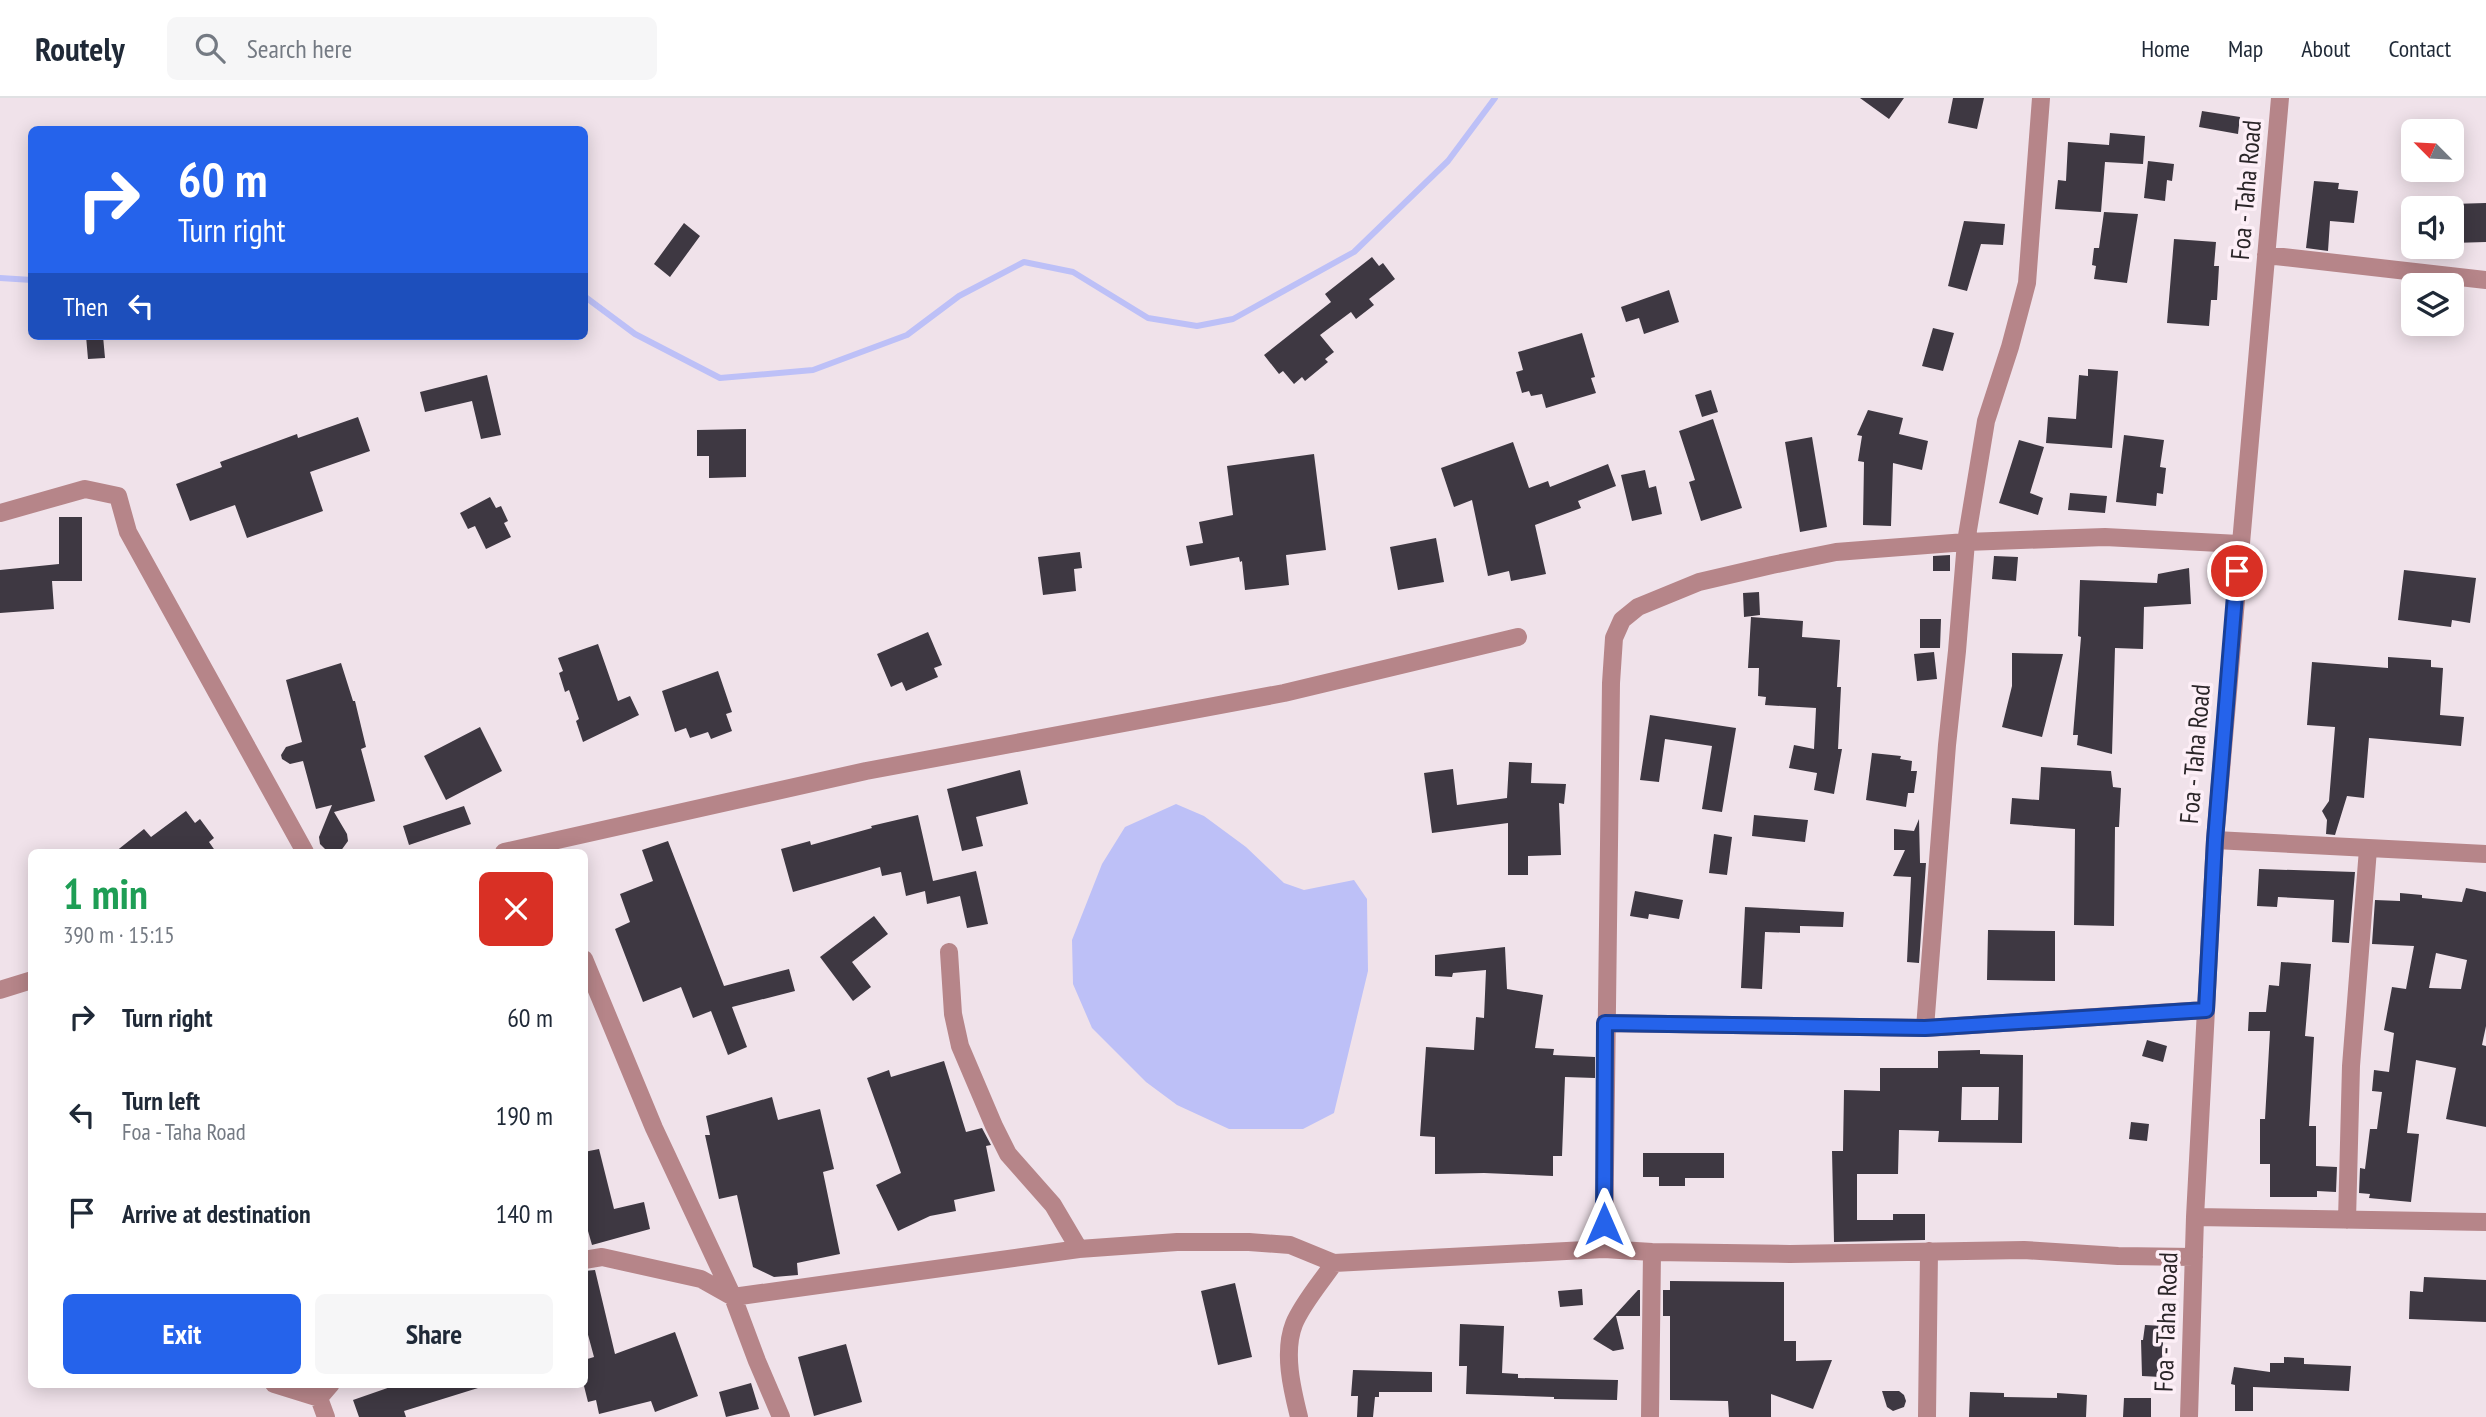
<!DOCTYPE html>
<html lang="en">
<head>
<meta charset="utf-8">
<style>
	body { margin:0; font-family:"PT Sans Narrow",sans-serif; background:#f6f6f7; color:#1f2937; height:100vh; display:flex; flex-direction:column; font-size:26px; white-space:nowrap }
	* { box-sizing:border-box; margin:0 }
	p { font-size:23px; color:#747a83 }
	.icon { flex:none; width:38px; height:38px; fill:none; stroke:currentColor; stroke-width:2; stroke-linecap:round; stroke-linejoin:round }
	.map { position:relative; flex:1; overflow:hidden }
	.details { position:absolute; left:28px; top:751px; width:560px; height:539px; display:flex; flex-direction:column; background:#fff; border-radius:10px; box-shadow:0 4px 18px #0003 }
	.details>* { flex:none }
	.guide { position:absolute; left:28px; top:28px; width:560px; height:214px; border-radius:10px; box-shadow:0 4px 18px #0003; background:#2563eb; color:#fff; overflow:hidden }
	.needle { width:46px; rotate:294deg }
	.controls { position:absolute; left:2401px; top:21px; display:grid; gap:14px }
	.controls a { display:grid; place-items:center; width:63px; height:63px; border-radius:10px; background:#fff; box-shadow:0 4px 18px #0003; font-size:35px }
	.pin { position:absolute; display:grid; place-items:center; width:60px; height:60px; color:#fff; margin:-30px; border:4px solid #fff; border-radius:50%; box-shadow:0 2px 7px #0007 }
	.me { position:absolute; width:77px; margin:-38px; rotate:0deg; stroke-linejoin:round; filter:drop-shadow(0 0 5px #0008) }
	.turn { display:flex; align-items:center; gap:24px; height:147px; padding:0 35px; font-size:32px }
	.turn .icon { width:91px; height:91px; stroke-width:2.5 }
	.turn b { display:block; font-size:49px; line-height:60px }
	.then { display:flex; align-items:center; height:66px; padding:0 35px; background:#0003; gap:14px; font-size:26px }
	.round { display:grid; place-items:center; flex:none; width:74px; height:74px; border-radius:10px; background:#f6f6f7 }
	.summary { display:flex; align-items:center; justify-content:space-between; height:119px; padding:0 35px }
	h1 { font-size:42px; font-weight:800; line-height:52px; color:#1e9e55 }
	.cta { display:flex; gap:14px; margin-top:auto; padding:14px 35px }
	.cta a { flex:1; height:80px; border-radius:10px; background:#2563eb; color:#fff; font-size:28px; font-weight:800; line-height:80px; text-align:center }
	.cta a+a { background:#f6f6f7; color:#1f2937 }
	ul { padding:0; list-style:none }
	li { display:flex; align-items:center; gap:21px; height:98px; padding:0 35px }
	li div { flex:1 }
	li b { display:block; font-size:26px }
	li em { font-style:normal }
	header { display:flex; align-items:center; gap:42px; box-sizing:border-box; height:98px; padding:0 35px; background:#fff; border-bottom:2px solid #e0e1e3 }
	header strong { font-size:33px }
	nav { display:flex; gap:38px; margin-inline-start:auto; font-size:24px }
	.search { width:490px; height:63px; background:#f6f6f7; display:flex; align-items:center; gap:18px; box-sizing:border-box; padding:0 24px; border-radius:10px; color:#747a83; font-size:26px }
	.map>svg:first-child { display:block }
	.water { fill:#bdc0f7 }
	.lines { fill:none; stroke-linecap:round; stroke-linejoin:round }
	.stream { stroke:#bdc0f7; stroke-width:6 }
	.building { fill:#3e3842; fill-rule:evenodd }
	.minor { stroke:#b68589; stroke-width:18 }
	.route-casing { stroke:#184099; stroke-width:18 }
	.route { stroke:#2563eb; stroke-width:12 }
	.labels { text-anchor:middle; stroke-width:7; stroke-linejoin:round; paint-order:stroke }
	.street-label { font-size:26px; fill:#2a2528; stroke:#fdeff7 }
</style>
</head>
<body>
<header>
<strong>Routely</strong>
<div class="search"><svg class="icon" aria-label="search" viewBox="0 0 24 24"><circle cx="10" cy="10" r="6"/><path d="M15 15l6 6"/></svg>Search here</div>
<nav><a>Home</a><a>Map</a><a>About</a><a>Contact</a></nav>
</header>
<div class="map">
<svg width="2486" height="1319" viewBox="0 0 2486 1319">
	<rect width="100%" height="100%" fill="#f0e2ea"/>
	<path class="water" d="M1176,706L1204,718L1246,749L1284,785L1304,792L1354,782L1367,801L1368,873L1334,1015L1303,1031H1229L1177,1007L1146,984L1092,930L1073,886L1072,842L1102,766L1125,729Z"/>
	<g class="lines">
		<path class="stream" d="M0,180L32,182
			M584,198L635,236L720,280L813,272L907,237L959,198L1024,164L1073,174L1148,220L1197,228L1233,221L1354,154L1448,63L1495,0"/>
	</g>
	<path class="building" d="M1860,0H1904L1889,21Z
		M1953,0H1984L1977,31L1948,25Z
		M2202,13L2240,19L2238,36L2199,29Z
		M2110,35L2145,38L2143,66L2105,64L2101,114L2055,111L2058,82L2066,83L2068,44L2109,47Z
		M2148,63L2174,66L2172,83L2167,82L2165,103L2144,100Z
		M2314,83L2339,85L2338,91L2358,93L2354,125L2330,123L2328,153L2306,150Z
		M2486,105V144L2452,145V106Z
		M2104,114L2138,116L2127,185L2094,181L2096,168L2092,167L2094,150H2099Z
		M1964,123L2005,126L2003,147L1981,146L1967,193L1948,188Z
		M684,125L700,138L670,179L654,166Z
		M2174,141L2216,144L2214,168H2219L2217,202H2211L2209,228L2167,225Z
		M1372,159L1379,168L1383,165L1395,181L1369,201L1374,207L1356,221L1351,214L1320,237L1334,254L1325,261L1328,264L1305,283L1302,279L1294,286L1283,273L1279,276L1264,257L1331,204L1325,196Z
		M1669,192L1679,224L1644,236L1639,220L1626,224L1621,209Z
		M1933,230L1954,235L1943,273L1922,268Z
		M1582,235L1595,279L1591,280L1596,295L1546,310L1542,296L1531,298L1529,293L1522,295L1516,274L1523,272L1518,254Z
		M86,238H103L105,260L88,261Z
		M2088,271L2118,273L2112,350L2046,345L2048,319L2076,321L2079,277L2088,278Z
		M487,277L501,337L481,341L472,303L425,314L420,294Z
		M1711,292L1718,314L1702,319L1695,297Z
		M1868,312L1903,320L1899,336L1928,343L1922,372L1893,365L1891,428L1863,427L1864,364L1858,363L1862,338L1857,337Z
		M358,319L370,353L310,374L323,413L247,440L235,407L190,423L176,386L222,369L220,364L297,336L298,340Z
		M1713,321L1742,410L1701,423L1689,384L1695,382L1679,333Z
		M746,331V379L709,380V358H697V332Z
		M2124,337L2164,342L2160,369L2166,370L2163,396L2157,395L2156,408L2116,404Z
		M1812,339L1827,429L1800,434L1785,344Z
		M2019,342L2044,349L2030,395L2043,400L2038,417L1999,405Z
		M1513,344L1529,390L1548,383L1550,389L1608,366L1616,388L1578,403L1581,410L1535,427L1546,476L1511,483L1509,473L1488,478L1472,402L1454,409L1441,370Z
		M1314,356L1326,452L1286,457L1289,487L1245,492L1242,463L1240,464L1239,459L1190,468L1186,448L1203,445L1199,424L1233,417L1227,368Z
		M1645,372L1649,390L1656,388L1662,416L1632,423L1621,377Z
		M2070,395L2107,398L2105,415L2068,412Z
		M490,399L496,410L501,408L508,423L504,425L511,439L486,451L475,428L468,431L460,415Z
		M59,419H82V483H52L54,511L0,515V472L59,466Z
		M1436,440L1444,484L1398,492L1390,449Z
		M1080,454L1082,470L1074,471L1076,493L1043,497L1038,459Z
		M1950,457V473H1933V458Z
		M1994,458L2018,459L2016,483L1992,481Z
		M2189,470L2191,506L2144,509L2143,551L2115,550L2112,656L2077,647L2078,637H2073L2081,539L2078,538L2080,482L2157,485L2158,476Z
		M2404,472L2476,480L2470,525L2452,522L2451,529L2398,522Z
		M1759,494L1760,517L1744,519L1743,495Z
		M1751,519L1803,523L1802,539L1840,542L1837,589H1841L1838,651H1842L1834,696L1814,692L1817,675L1789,670L1794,647L1814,651L1816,610L1765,607L1766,599L1758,598L1759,570H1748Z
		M1920,521H1941L1940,550H1920Z
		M928,534L942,567L934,570L938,579L906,593L902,584L891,589L877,556Z
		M598,546L618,603L630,598L639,617L583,644L576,623L579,621L569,592L565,594L559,575L563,573L558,560Z
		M1934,554L1937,581L1917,583L1914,556Z
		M2012,555L2063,556L2042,639L2002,629L2012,588Z
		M2388,559L2431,562V569L2443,570L2440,617L2464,619L2461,648L2369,640L2364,700L2347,698L2335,737L2326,736L2327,722L2322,713L2329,703L2335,629L2307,627L2312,564L2388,570Z
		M341,565L353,603H355L366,649L361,651L375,703L334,714L347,736L348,743L340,754H328L320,746L319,739L332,707L316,711L303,663L290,666L282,661L281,657L286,649L302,644L286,582Z
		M718,573L732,614L726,616L732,633L711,641L708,634L690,640L686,630L675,634L662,593Z
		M1650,617L1736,630L1722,714L1702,711L1712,648L1665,641L1659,684L1640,682Z
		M480,629L502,673L446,702L424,658Z
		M1872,655L1901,658L1900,661L1912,663L1911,673H1917L1914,695H1908L1906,709L1866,702Z
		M1509,664L1532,665L1531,685L1566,686L1564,706L1559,705L1561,757L1528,758V777H1508V725L1432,735L1424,675L1453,671L1457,707L1507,700Z
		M2041,669L2111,673L2113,689L2121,690L2119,729H2115L2114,828L2074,827L2075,731L2010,726L2012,700L2039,702Z
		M1020,672L1028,706L976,719L983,748L962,753L947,691Z
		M464,708L471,726L409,747L403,728Z
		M186,713L195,725L200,721L214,740L209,744L216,754H115L144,731L151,739Z
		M918,717L933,783L976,773L988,826L967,830L960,798L927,806L925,793L906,798L901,774L882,778L880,769L793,794L781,751L810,743L811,747L872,730L871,728Z
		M1754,717L1808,722L1805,744L1752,738Z
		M1919,721L1920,765H1926L1919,865L1907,864L1911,779L1893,778L1905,752H1894V731L1914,733Z
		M1714,736L1732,739L1727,777L1709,775Z
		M668,743L724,888L789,871L795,893L732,909L747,949L728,957L711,913L693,920L681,889L643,904L615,831L630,824L620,796L653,783L642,752Z
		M2259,771L2355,774L2349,845L2332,844L2334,802L2278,799L2277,809L2257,808Z
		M2466,790L2486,794V928L2482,947L2486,948V1029L2446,1021L2456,970L2416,962L2407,1035L2419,1036L2411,1104L2369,1100L2370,1096L2359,1095L2360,1070L2365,1071L2370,1031H2377L2382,994L2372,993L2374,972L2389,974L2394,935L2384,932L2392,889L2406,891L2414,848L2372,846L2375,802L2400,803V795L2422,797V800L2462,804ZM2436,855L2467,862L2461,891L2429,890Z
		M1635,793L1683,802L1679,821L1649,816L1648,821L1630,818Z
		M1745,809L1844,814L1843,829L1800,828V835L1765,834L1762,891L1741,890Z
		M874,818L888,836L852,864L871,889L853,903L820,859Z
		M1988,832L2055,833V883L1987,882Z
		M1505,849L1507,891L1543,897L1535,950L1554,951L1553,957L1595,959V980L1565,979L1562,1058H1553V1078L1484,1075L1435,1076V1039L1420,1038L1426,949L1474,952L1476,919L1484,920L1486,872L1453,875L1452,879L1435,878V857Z
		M2281,864L2311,866L2305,938L2314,939L2309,1028H2316V1068L2337,1069L2336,1094L2317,1093V1099H2270V1066H2260V1021H2265L2270,933H2248L2249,914H2266L2269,887L2279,888Z
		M2147,942L2167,948L2163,964L2142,958Z
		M1980,952V956L2023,957L2022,1045L1938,1044L1939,1033L1899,1032L1898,1076H1857V1122H1893V1116H1925V1142L1834,1144L1832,1053H1843L1844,992L1880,993V970H1938V953ZM1962,989H1999L1998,1022H1961Z
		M944,963L966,1034L982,1030L991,1047L986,1048L995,1093L954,1102L956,1113L930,1118L898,1133L876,1087L901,1075L867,980L889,972L891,979Z
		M772,999L778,1022L820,1011L834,1071L823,1074L840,1156L797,1165L798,1177L774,1179L753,1169L737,1097L719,1101L705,1037H710L706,1018Z
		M2131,1024L2149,1026L2147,1043L2129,1041Z
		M599,1051L614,1111L644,1104L650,1131L592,1147L584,1119V1054Z
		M1643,1055H1724V1080H1685V1088H1659V1079H1643Z
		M595,1172L615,1256L675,1234L698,1298L655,1314L651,1303L599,1316L596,1302L588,1304L584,1288V1262L594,1259L584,1222V1173Z
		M2424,1179L2486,1182V1224L2409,1221L2410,1193L2423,1194Z
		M1670,1183L1784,1184V1243H1796V1263L1832,1262L1813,1311L1771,1296V1319H1729L1728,1303L1670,1302V1218H1663V1192H1670Z
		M1235,1185L1252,1259L1218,1267L1201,1193Z
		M1582,1191L1583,1207L1560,1209L1558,1193Z
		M1638,1192H1640V1218H1616L1624,1251L1613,1253L1593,1241Z
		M1460,1226L1504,1228L1502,1275L1518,1276V1280L1618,1282L1617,1302L1554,1301V1299L1466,1296L1467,1268H1459Z
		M2145,1227L2164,1228L2161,1279L2142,1278L2141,1242H2143Z
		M846,1246L862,1304L814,1318L798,1259Z
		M2284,1259L2304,1260V1266L2351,1268L2349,1293L2253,1289V1313H2235V1287L2231,1286L2234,1269L2270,1274V1265H2284Z
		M1353,1272L1432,1274V1294H1379V1299H1375L1373,1319H1357L1358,1298H1351Z
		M751,1285L759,1311L726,1319L719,1294Z
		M399,1286H478V1290L404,1313L406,1319H359L353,1302Z
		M1882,1293H1899L1904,1297L1906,1303L1904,1309L1893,1313L1887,1309Z
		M1970,1294L2004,1295V1299L2057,1300V1295L2087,1297L2086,1319H1969Z
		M2124,1300H2151V1319H2123Z"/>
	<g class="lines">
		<path class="minor" d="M2266,157L2486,182
			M0,415L85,391L118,398L128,434L305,754
			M2215,742L2486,756
			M504,754L866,673L1284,595L1518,539
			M949,854L953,916L960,948L994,1028L1008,1056L1053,1107L1079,1151
			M584,861L654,1030L733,1199L757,1263L781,1319
			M0,892L32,882
			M1605,925L1925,930L2205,912
			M1925,930L1947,647L1957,553L1966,444L1986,323L2010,249L2027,185L2041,0
			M2195,1119L2486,1124
			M2347,1122L2351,968L2368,751
			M1604,1151L1611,585L1614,540L1622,522L1638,509L1699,484L1772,467L1836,454L1966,444L2105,439L2239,446
			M584,1162L602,1159L701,1181L733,1199L1079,1151L1177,1144H1249L1290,1147L1334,1165L1604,1151L1652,1154L1790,1156L2024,1152L2118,1158L2194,1159
			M274,1286L319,1300L326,1319
			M319,1300L331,1286
			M1299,1319C1292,1291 1283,1254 1294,1226C1302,1206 1322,1183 1334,1165
			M1650,1319L1652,1154
			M1927,1319L1929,1153
			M2189,1319L2195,1119L2215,742L2280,0"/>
	</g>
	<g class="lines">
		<defs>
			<path id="route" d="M1604,1126L1605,925L1925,930L2206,912L2215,742L2237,473"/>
		</defs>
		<use href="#route" class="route-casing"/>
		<use href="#route" class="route"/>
	</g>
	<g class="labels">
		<g class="street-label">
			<text transform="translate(2246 92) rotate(-85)" y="9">Foa - Taha Road</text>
			<text transform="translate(2195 656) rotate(-85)" y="9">Foa - Taha Road</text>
			<text transform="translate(2166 1224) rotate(-88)" y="9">Foa - Taha Road</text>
		</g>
	</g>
</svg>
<div class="controls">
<a><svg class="needle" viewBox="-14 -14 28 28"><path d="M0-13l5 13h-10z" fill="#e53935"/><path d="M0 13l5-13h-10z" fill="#747a83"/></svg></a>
<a><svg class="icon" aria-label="sound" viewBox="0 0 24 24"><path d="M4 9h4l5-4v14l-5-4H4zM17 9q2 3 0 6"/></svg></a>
<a><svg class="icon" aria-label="layers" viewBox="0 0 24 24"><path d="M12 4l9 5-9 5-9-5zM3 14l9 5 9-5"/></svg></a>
</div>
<div class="pin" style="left:2237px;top:473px;background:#d93025"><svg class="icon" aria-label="arrive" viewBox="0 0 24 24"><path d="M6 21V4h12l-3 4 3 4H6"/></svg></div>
<svg class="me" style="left:1604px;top:1126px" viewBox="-20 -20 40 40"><path d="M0-17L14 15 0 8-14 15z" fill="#2563eb" stroke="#fff" stroke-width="4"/></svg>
<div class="guide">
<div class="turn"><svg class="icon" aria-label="right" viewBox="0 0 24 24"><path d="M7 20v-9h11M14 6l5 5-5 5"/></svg><div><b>60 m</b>Turn right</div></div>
<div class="then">Then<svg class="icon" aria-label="left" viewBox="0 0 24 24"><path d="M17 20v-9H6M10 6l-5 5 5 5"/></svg></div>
</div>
<section class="details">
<div class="summary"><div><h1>1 min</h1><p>390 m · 15:15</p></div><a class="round" style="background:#d93025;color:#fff"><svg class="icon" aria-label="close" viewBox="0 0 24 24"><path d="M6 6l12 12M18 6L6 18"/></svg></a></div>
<ul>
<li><svg class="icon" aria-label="right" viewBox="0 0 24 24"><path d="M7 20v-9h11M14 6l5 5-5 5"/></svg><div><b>Turn right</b></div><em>60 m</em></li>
<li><svg class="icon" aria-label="left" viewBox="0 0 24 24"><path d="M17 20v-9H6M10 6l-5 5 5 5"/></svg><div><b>Turn left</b><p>Foa - Taha Road</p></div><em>190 m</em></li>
<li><svg class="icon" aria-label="arrive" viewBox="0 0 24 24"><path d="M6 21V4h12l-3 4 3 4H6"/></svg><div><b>Arrive at destination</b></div><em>140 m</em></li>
</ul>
<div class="cta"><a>Exit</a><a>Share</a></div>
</section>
</div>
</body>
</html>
